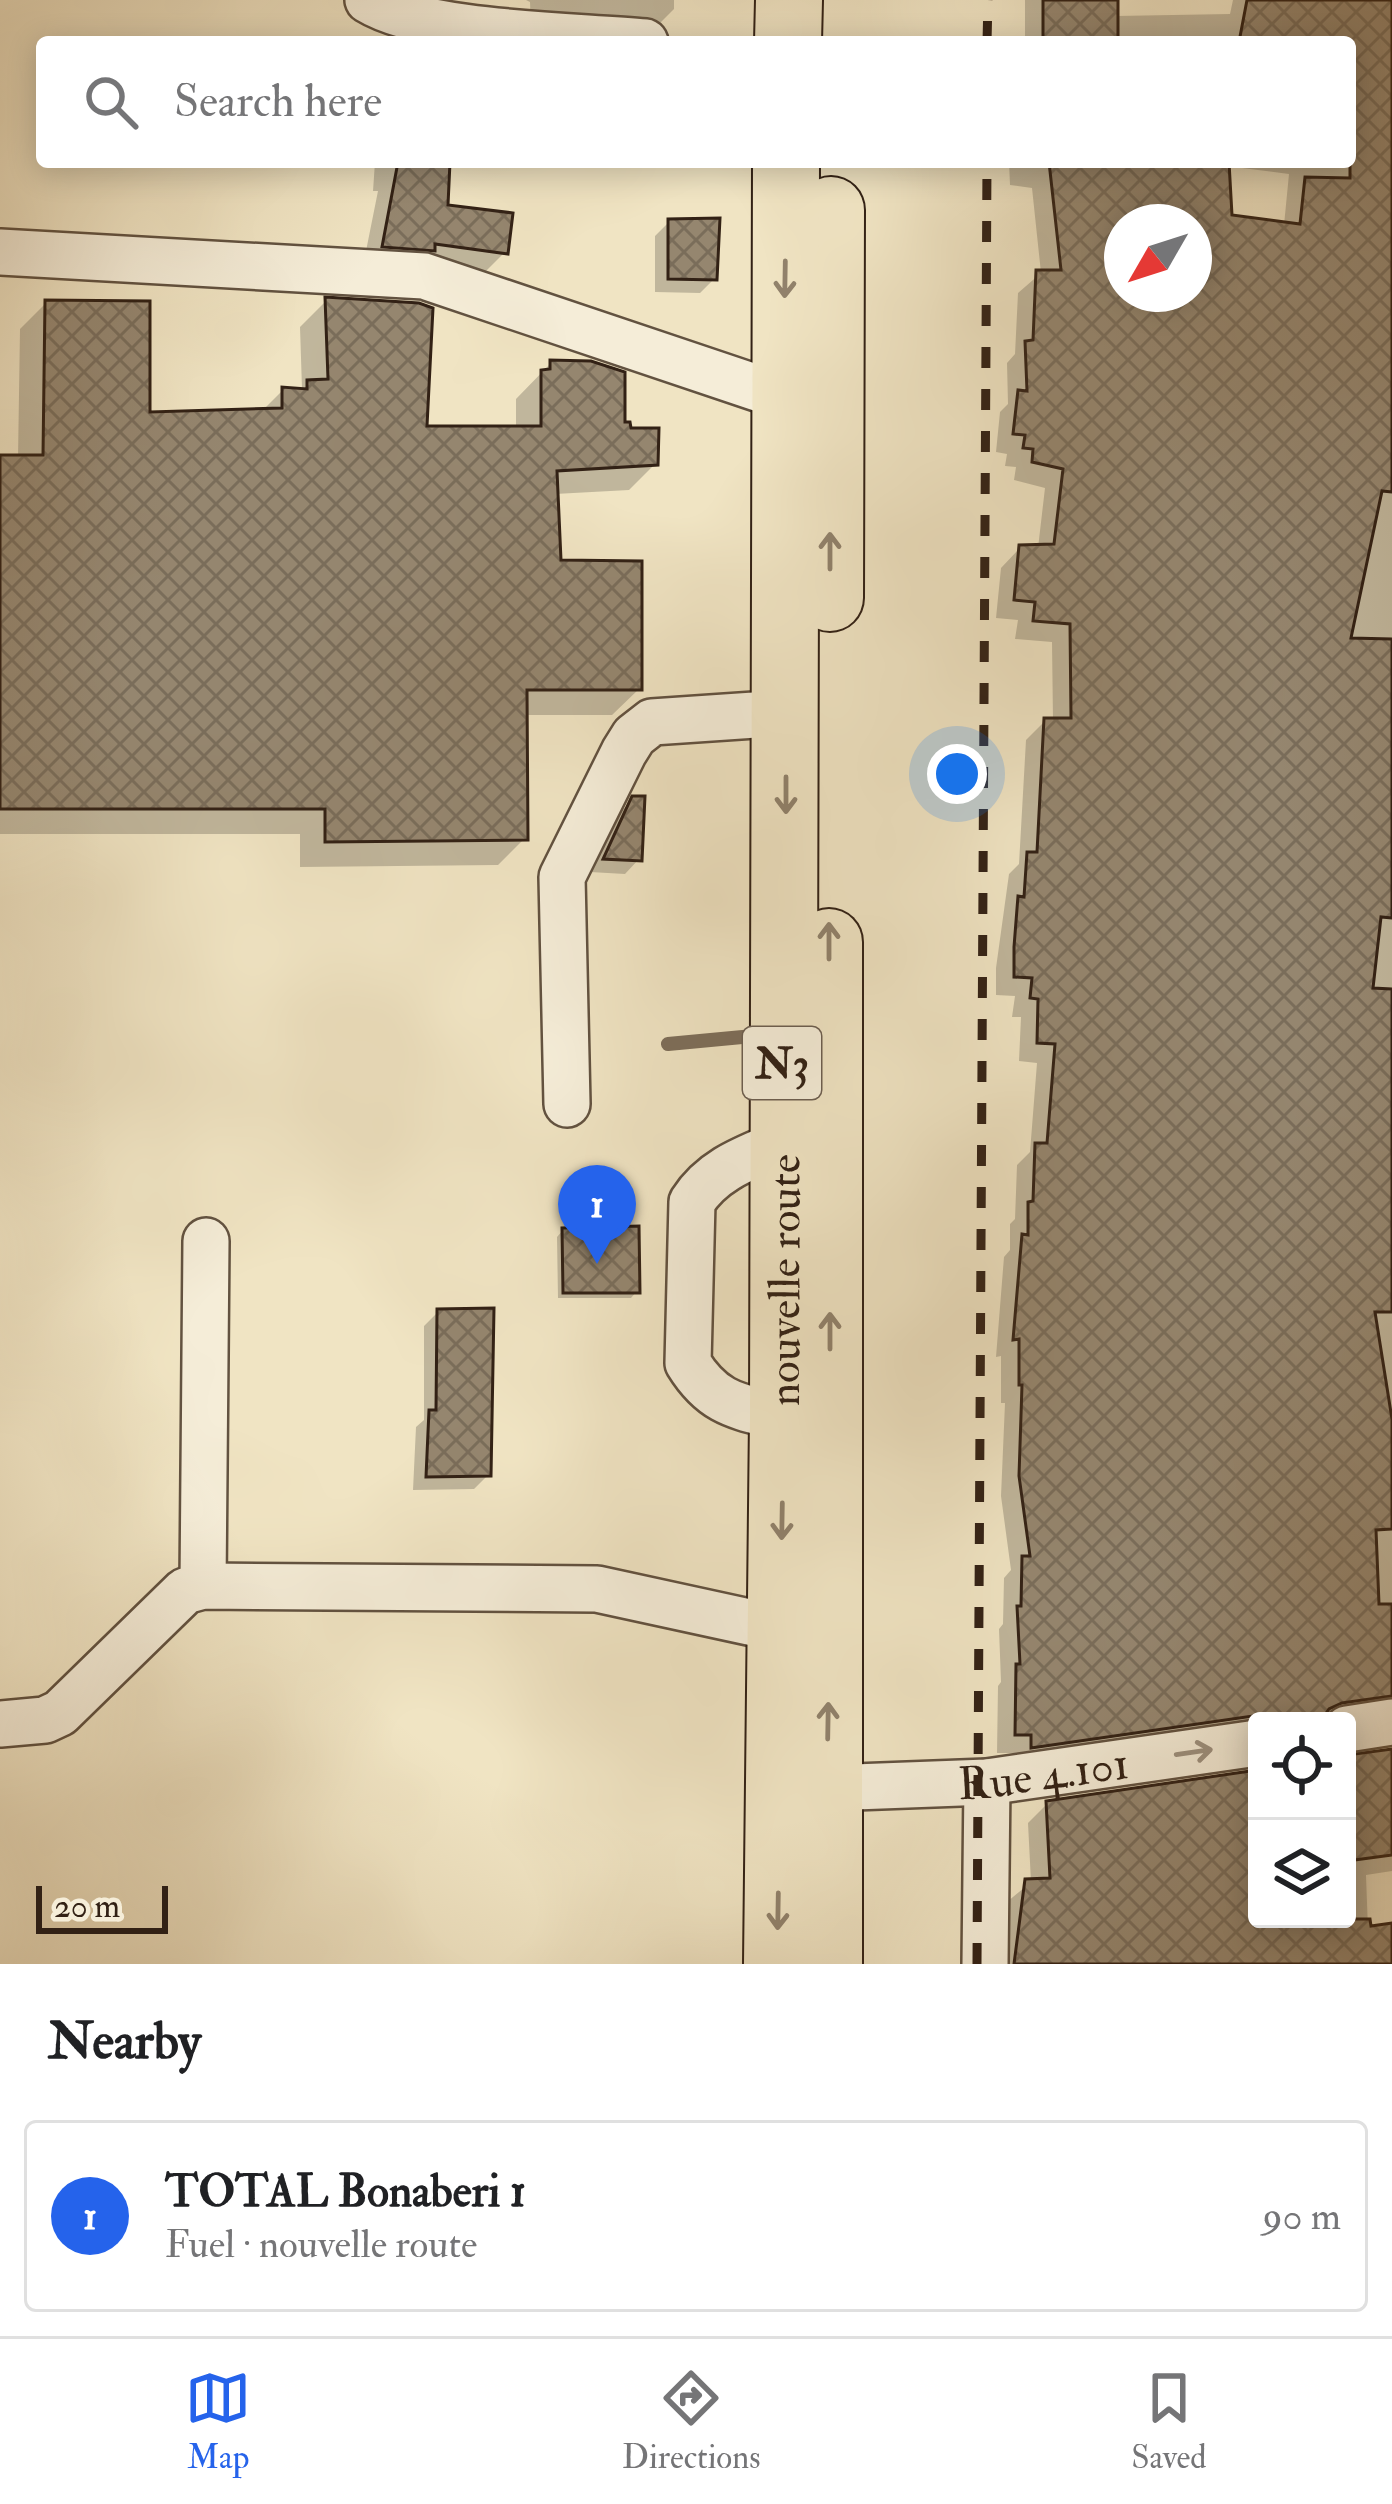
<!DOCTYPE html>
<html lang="en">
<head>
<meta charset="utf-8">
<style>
  body { margin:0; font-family:"IM FELL Double Pica",serif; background:#f2f2f2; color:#202124 }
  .controls { position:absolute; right:36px; bottom:36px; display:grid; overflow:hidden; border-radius:12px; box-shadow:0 6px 30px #0003 }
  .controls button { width:108px; height:108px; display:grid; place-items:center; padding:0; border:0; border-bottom:3px solid #e0e0e0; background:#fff; color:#202124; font:60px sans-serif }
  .compass { position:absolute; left:1104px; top:204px; width:108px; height:108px; border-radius:50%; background:#fff; box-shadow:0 6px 30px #0003; rotate:231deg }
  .scale { position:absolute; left:36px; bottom:30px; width:132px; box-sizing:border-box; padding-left:12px; border:6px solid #322115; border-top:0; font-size:33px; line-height:42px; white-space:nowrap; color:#322115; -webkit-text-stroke:9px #f5edd8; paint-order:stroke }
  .you { position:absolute; left:957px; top:774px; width:42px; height:42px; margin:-30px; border:9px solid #fff; border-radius:50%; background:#1a73e8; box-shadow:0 0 0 18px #1a73e833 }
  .badge { display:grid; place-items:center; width:78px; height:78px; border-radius:50%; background:#2563eb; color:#fff; font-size:39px; font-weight:700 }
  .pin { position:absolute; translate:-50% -99px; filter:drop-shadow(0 3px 6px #0008) }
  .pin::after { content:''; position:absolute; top:63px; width:42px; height:36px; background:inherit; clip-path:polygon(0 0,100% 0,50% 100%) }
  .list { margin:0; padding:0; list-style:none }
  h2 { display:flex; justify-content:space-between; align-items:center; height:156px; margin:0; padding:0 48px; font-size:51px }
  h2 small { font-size:39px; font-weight:400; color:#757577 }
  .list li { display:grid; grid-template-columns:78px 1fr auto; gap:36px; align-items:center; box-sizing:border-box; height:192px; margin:0 24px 24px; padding:0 24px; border:3px solid #e0e0e0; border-radius:12px }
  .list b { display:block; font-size:45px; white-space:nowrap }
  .list p { margin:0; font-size:39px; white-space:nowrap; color:#757577 }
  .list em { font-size:39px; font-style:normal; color:#757577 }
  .icon { flex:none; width:66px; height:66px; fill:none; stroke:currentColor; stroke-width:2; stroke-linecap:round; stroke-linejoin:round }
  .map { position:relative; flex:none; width:1392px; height:1964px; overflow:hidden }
  .search { position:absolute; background:#fff; box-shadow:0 6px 30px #0003; left:36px; right:36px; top:36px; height:132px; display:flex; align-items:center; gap:30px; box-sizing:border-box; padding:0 42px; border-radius:12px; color:#757577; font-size:45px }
  .sheet { height:372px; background:#fff }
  nav { display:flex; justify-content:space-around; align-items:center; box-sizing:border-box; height:168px; border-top:3px solid #e0e0e0; background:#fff; font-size:33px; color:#757577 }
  nav a { display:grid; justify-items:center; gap:6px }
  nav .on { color:#2563eb }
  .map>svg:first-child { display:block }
  .shadow { fill:#0003; fill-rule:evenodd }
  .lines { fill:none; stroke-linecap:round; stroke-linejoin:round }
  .stream { stroke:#7d6e5a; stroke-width:14 }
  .building { fill:url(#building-cross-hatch); stroke:#322115; stroke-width:3; fill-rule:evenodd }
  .minor-casing { stroke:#625240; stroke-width:50 }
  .highway-casing { stroke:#322115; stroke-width:70 }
  .minor { stroke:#f5edd8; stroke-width:45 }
  .highway { stroke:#f0e4c3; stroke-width:66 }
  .rail { stroke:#322115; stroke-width:9; stroke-dasharray:21 21; stroke-linecap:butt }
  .oneway { stroke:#91826c }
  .oneway2 { stroke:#9d9180 }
  .labels { text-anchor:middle; stroke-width:9; stroke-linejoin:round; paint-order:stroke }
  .shield { fill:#f5edd8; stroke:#6c5e50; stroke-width:3 }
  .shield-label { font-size:42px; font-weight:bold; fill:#322115 }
  .street-label { font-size:45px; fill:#322115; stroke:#f5edd8 }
</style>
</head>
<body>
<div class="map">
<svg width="1392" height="1964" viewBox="0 0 1392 1964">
  <defs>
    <pattern id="building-cross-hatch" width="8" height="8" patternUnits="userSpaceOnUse" patternTransform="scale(3)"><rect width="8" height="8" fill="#95866f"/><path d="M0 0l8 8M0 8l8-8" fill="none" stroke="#7a6d5a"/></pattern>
  </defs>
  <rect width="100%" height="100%" fill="#f0e4c3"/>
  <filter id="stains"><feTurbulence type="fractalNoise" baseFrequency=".00167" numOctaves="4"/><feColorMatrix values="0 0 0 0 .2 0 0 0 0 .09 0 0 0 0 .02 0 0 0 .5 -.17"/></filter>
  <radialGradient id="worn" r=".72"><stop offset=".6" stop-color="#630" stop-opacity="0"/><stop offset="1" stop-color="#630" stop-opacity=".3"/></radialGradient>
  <path class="shadow" d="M526 0H674V9L655 28 531 26 530 2Z
    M1025 0H1115V16L1230 14 1233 0H1392V1723L1368 1713 1319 1721H1257V1743L1013 1766V1753H997L998 1686 1001 1682 999 1629 1003 1624 1004 1578 1011 1570 1001 1496 1005 1403H1001V1356L996 1357 1004 1257 1010 1250V1224L1015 1219 1017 1165 1030 1152 1037 1063 1019 1061 1021 1017H1012L1015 996 996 995V968L1009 874 1019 864 1026 740 1045 721H1053L1052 642 1015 639 1018 620 996 618 1001 568 1020 548H1038L1045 488 1014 480 1016 467 1005 466 1007 454 996 452 1000 412 1008 404 1007 363 1015 354 1018 293 1041 273 1032 188 1010 185 1009 162H1350V42H1025ZM1226 166 1289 174 1284 225 1229 218ZM1122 222H1194V294H1122Z
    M375 162H447L445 208 505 252 484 273 363 266 378 191H373Z
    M669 222 714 279 700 293 655 292V236Z
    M326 301 424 429H516V399L551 363 622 425 655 464 629 490 555 494 558 563 639 689 612 715H524L525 838 498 865 300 867V834H0V458H18L20 329 46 303 147 415 261 412 283 390 302 389 300 327Z
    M634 799 639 859 625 874 590 872 619 813Z
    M563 1230 637 1291 631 1298H558L557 1237Z
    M438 1312 488 1475 474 1489 413 1490 416 1427 424 1420V1326Z
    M1392 1752V1871L1366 1875 1368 1930 1392 1926V1964H996L1007 1902 1031 1882 1028 1823 1047 1804 1257 1773V1919H1347V1757Z"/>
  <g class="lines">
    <path class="stream" d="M668 1044 764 1035"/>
  </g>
  <path class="building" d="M1043 0H1118V42H1043Z
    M1247 0H1392V492L1382 491 1351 638 1392 639V918L1381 917 1373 988 1392 989V1312H1375L1392 1419V1529L1376 1530 1379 1604H1392V1696L1342 1703 1329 1709 1321 1721H1271L1253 1716 1031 1748V1735H1015L1016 1664H1020L1017 1606H1021L1022 1556H1030L1019 1476 1022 1385H1019V1339L1013 1340 1022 1234 1028 1235V1202L1033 1201 1035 1143H1047L1055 1044 1037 1043 1038 999 1030 998 1032 978 1014 977V947L1018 896 1024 897 1027 852H1037L1044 718H1071L1070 624 1033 621 1035 602 1014 600 1019 545 1054 544 1063 469 1032 462 1033 449 1023 448 1025 435 1013 434 1018 390 1027 391 1025 341 1033 340 1036 270H1061L1049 162H1138L1139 166 1229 162 1232 215 1300 224 1305 177 1350 178V42H1239ZM1122 222H1194V294H1122Z
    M398 162H450L448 205 513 213 508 254 435 244V251L382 247Z
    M720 218 717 280 668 279V219Z
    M325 297 419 303 433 308 427 426H541V370L550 369V360L591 361 625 372V422H630L631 428H659L658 465 557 471 561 560 642 561V690H527L528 840 325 842V809H0V455H43L45 300 150 301V412L282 408V387L307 389V380L328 379Z
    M632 796H645L642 861 603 859Z
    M639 1226 640 1293H563L562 1228Z
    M494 1308 491 1476 426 1477 429 1410H436L437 1309Z
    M1392 1749V1855L1347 1861V1755Z
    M1257 1770V1919H1370L1371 1926 1392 1923V1964H1014L1025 1879 1050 1878 1046 1801Z"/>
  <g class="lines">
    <g class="minor-casing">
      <g id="minor">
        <path d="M368 0C425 35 574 35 645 42"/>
        <path d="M0 252 424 276 784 397"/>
        <path d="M567 1104 562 877 624 752 634 736 652 722 785 713"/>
        <path d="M782 1143C747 1158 713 1169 692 1202L688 1363C714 1405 738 1406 783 1418"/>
        <path d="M203 1586 206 1241"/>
        <path d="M0 1724 45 1720 60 1713 185 1591 203 1586 597 1589 781 1629"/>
        <path d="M1347 1729 1392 1722"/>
        <path id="s1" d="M828 1788 987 1782 1257 1743"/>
        <path d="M985 1964 987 1782"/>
      </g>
    </g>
    <g class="highway-casing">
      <g id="highway">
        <path d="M788 42 789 0"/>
        <path d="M830 598 831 210"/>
        <path d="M829 942V1964"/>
        <path id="s2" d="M777 1964 783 1418 786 162"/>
      </g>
    </g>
    <use href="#minor" class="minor"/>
    <use href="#highway" class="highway"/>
    <path class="rail" d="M987 42 988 0
      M977 1964 987 162"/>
  </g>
  <defs><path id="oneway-shaft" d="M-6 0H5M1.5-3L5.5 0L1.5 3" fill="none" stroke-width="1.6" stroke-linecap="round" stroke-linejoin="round" transform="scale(3)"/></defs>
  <g class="oneway">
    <use href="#oneway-shaft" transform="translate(785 279) rotate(91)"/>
    <use href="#oneway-shaft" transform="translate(830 551) rotate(-90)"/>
    <use href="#oneway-shaft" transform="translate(786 795) rotate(90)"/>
    <use href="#oneway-shaft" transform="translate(829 941) rotate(-90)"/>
    <use href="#oneway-shaft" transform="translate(830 1331) rotate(-90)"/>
    <use href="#oneway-shaft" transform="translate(782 1521) rotate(91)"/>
    <use href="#oneway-shaft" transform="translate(828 1721) rotate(-89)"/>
    <use href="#oneway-shaft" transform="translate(778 1911) rotate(91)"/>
  </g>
  <use class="oneway2" href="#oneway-shaft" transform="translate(1194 1752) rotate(-8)"/>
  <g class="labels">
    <rect class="shield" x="743" y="1027" width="78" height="72" rx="9"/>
    <g class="shield-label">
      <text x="782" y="1078">N3</text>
    </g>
    <g class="street-label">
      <text dy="16" stroke="none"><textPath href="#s2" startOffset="684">nouvelle route</textPath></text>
      <text dy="16" stroke="none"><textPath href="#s1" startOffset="216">Rue 4.101</textPath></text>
    </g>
  </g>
  <rect width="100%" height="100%" filter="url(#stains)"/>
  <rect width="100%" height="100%" fill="url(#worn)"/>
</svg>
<div class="controls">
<button><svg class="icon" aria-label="locate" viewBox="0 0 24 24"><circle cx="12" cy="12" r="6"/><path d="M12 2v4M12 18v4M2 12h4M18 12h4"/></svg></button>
<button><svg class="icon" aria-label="layers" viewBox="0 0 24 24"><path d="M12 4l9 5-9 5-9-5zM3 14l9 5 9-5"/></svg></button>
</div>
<svg class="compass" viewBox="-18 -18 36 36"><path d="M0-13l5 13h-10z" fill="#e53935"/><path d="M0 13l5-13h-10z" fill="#757577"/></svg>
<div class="scale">20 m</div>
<div class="you"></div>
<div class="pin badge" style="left:597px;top:1264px">1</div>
<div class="search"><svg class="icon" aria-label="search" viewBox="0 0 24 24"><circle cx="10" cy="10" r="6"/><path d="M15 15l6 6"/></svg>Search here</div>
</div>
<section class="sheet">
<h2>Nearby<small></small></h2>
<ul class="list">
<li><span class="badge">1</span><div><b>TOTAL Bonaberi 1</b><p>Fuel · nouvelle route</p></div><em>90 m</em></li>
</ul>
</section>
<nav>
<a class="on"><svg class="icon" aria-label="map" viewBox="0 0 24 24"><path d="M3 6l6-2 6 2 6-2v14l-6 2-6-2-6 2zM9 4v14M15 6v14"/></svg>Map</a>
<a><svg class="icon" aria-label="directions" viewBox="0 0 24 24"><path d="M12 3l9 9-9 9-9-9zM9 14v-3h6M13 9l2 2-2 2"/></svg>Directions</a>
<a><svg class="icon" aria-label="saved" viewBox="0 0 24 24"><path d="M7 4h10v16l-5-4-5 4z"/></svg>Saved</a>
</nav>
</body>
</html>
